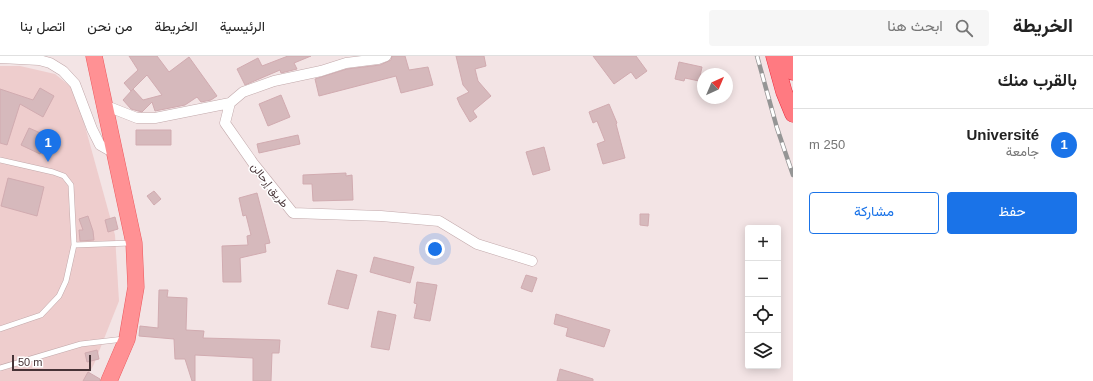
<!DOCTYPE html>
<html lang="ar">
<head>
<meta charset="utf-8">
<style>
  body { margin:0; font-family:Arial,Vazirmatn,sans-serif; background:#f6f6f6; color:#222; direction:rtl }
  .controls { position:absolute; right:12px; bottom:12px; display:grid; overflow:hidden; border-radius:4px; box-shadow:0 2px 10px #0003 }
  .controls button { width:36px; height:36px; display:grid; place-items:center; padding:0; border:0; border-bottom:1px solid #e0e0e0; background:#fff; color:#222; font:20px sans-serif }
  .compass { position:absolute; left:697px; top:12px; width:36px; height:36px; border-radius:50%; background:#fff; box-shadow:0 2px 10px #0003; rotate:44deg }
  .scale { position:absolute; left:12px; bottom:10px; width:79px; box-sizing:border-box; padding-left:4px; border:2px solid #463336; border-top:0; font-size:11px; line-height:14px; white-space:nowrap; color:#463336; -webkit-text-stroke:3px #fff; paint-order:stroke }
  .you { position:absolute; left:435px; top:193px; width:14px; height:14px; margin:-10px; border:3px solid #fff; border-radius:50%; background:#1a73e8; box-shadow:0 0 0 6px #1a73e833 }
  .badge { display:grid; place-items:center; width:26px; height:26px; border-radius:50%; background:#1a73e8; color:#fff; font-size:13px; font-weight:700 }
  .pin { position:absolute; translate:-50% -33px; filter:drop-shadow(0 1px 2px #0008) }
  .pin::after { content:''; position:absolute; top:21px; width:14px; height:12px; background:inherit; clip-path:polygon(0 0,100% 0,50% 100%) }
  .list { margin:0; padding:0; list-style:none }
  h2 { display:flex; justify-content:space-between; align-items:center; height:52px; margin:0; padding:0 16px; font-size:17px }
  h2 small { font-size:13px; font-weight:400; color:#767676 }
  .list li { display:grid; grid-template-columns:26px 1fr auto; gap:12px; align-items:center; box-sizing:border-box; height:72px; padding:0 16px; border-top:1px solid #e0e0e0 }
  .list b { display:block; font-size:15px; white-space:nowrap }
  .list p { margin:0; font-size:13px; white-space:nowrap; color:#767676 }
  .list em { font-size:13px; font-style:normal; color:#767676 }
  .actions { display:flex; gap:8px; padding:12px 16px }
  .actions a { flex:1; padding:9px 0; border:1px solid #1a73e8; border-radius:4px; text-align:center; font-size:14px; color:#1a73e8 }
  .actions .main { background:#1a73e8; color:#fff }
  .icon { flex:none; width:22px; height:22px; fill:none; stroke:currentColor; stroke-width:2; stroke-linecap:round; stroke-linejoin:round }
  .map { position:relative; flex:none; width:793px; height:325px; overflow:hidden; direction:ltr }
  header { display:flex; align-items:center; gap:24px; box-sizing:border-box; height:56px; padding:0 20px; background:#fff; border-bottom:1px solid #e0e0e0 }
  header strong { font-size:19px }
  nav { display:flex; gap:22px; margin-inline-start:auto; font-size:14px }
  .search { width:280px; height:36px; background:#f6f6f6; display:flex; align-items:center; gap:10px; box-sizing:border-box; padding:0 14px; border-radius:4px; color:#767676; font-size:15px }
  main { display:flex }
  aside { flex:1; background:#fff }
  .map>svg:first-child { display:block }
  .education { fill:#eecdcd }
  .building { fill:#d6b9bc; stroke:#d1abb0 }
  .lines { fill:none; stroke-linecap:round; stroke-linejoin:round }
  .service-casing { stroke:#c2a9ab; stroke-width:6 }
  .minor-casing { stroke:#c2a9ab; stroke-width:11 }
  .primary-casing { stroke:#ec5a5f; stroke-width:17 }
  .trunk-casing { stroke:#e82a3d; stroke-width:17 }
  .service { stroke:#fff; stroke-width:5 }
  .minor { stroke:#fff; stroke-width:10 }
  .primary { stroke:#ff9194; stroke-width:16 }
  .trunk { stroke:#ff7a81; stroke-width:16 }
  .rail-casing { stroke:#959595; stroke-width:4.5 }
  .rail { stroke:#fff; stroke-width:3; stroke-dasharray:9; stroke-linecap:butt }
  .labels { text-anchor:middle; stroke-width:3; stroke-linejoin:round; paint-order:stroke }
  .street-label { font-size:11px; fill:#463336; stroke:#fff }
</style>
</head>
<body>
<header>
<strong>الخريطة</strong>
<div class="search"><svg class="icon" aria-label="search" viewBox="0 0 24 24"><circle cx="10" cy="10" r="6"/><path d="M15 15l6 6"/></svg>ابحث هنا</div>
<nav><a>الرئيسية</a><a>الخريطة</a><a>من نحن</a><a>اتصل بنا</a></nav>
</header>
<main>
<aside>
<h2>بالقرب منك<small></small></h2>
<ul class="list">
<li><span class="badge">1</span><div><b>Université</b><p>جامعة</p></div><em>250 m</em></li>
</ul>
<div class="actions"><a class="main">حفظ</a><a>مشاركة</a></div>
</aside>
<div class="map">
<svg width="793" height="325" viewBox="0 0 793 325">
  <rect width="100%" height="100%" fill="#f3e4e5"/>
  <path class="education" d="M0 10H20L55 18 75 34 115 179 119 245 94 308 85 325H0Z"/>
  <path class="building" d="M129 0H157L169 16 189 1 217 40 211 44 201 46 197 41 185 49 155 55 152 46 142 56 131 53 123 44 133 33 143 44 162 39 147 19 131 35 124 27 138 14Z
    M288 0H311L294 7 297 13 281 17 280 14 245 29 237 13 258 2 262 10Z
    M392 0H405L409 14 428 11 433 29 401 37 396 20 319 40 315 23 347 13 380 9 391 4Z
    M456 0H484L486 10 475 13 478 25 491 40 473 55 477 61 470 66 460 49 457 42 469 36 463 29Z
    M593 0H636L647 15 636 23 631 16 614 28Z
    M679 6 702 11 699 25 685 22 684 25 675 23Z
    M40 32 54 40 43 61 20 48 7 89 0 87V33L33 44Z
    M281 39 290 61 268 70 259 48Z
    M609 48 617 67 616 68 625 102 603 108 597 88 605 85 597 65 593 67 589 56Z
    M29 72 45 79 42 86 45 87 40 98 21 89Z
    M136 74H171V89H136Z
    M298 79 300 88 259 97 257 88Z
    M544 91 550 114 533 119 526 96Z
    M346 117V120L352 119 353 144 313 145 312 128H303V119Z
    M8 122 44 131 37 160 1 150Z
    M154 135 161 143 154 149 147 140Z
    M257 137 270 187 265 188 266 196 240 202 241 226H223L222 190 248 189 247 180 251 179 246 159 243 160 239 142Z
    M640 158H649L648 170 640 169Z
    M88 160 93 175 94 184 80 185 79 174H83L79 163Z
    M115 161 118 173 108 176 105 164Z
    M374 201 414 211 410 227 370 216Z
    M337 214 357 219 348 253 328 248Z
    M526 219 537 222 532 236 521 232Z
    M417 226 437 229 430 265 414 262 417 248 414 247Z
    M159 234H168L167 241 187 242 186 274 204 275 203 282 280 284 279 297H272L271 325H253V302L195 299V325H192L185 303H175L174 283 139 280 140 270 158 272Z
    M378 255 396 259 389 294 371 291Z
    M556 258 610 274 604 291 566 280 568 272 554 268Z
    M97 294 99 303 87 306 85 297Z
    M560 313 593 323V325H557Z
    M88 316 100 323V325H83Z"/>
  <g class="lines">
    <g class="service-casing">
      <path id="service" d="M0 104 53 116 64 120 71 129 74 189 66 225 59 240 41 259 0 273
        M74 189 131 187
        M0 312 81 288 124 283"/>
    </g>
    <g class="minor-casing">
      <path id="minor" d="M386 0 378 3 346 7 321 15 274 25 243 36 230 47 225 67 253 107 293 157 381 160 439 165 477 188 532 205
        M0 2 39 4 50 7 63 15 75 28 92 73 100 89 114 97
        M104 49 137 62H155L230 47"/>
    </g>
    <g class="primary-casing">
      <path id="primary" d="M94 0 134 187 136 231 127 283 109 325"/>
    </g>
    <g class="trunk-casing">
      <path id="trunk" d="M774 0 784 36 793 58
        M788 0 793 16"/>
    </g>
    <use href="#service" class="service"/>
    <use href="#minor" class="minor"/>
    <use href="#primary" class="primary"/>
    <use href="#trunk" class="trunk"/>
    <g class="rail-casing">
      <path id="rail" d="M757 0 777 72 793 119"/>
    </g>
    <use href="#rail" class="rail"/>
  </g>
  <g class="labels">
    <g class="street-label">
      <text transform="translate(270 129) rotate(52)" y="4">طريق إرحالن</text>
    </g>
  </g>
</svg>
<div class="controls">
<button>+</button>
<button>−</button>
<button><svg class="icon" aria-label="locate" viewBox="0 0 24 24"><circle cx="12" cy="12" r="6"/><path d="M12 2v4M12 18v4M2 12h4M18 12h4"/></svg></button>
<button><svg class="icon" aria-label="layers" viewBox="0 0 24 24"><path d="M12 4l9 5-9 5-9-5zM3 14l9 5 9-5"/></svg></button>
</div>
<svg class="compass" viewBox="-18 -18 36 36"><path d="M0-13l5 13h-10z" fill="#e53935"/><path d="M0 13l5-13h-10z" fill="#767676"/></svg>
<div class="scale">50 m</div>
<div class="you"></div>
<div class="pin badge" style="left:48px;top:106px">1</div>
</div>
</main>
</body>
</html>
